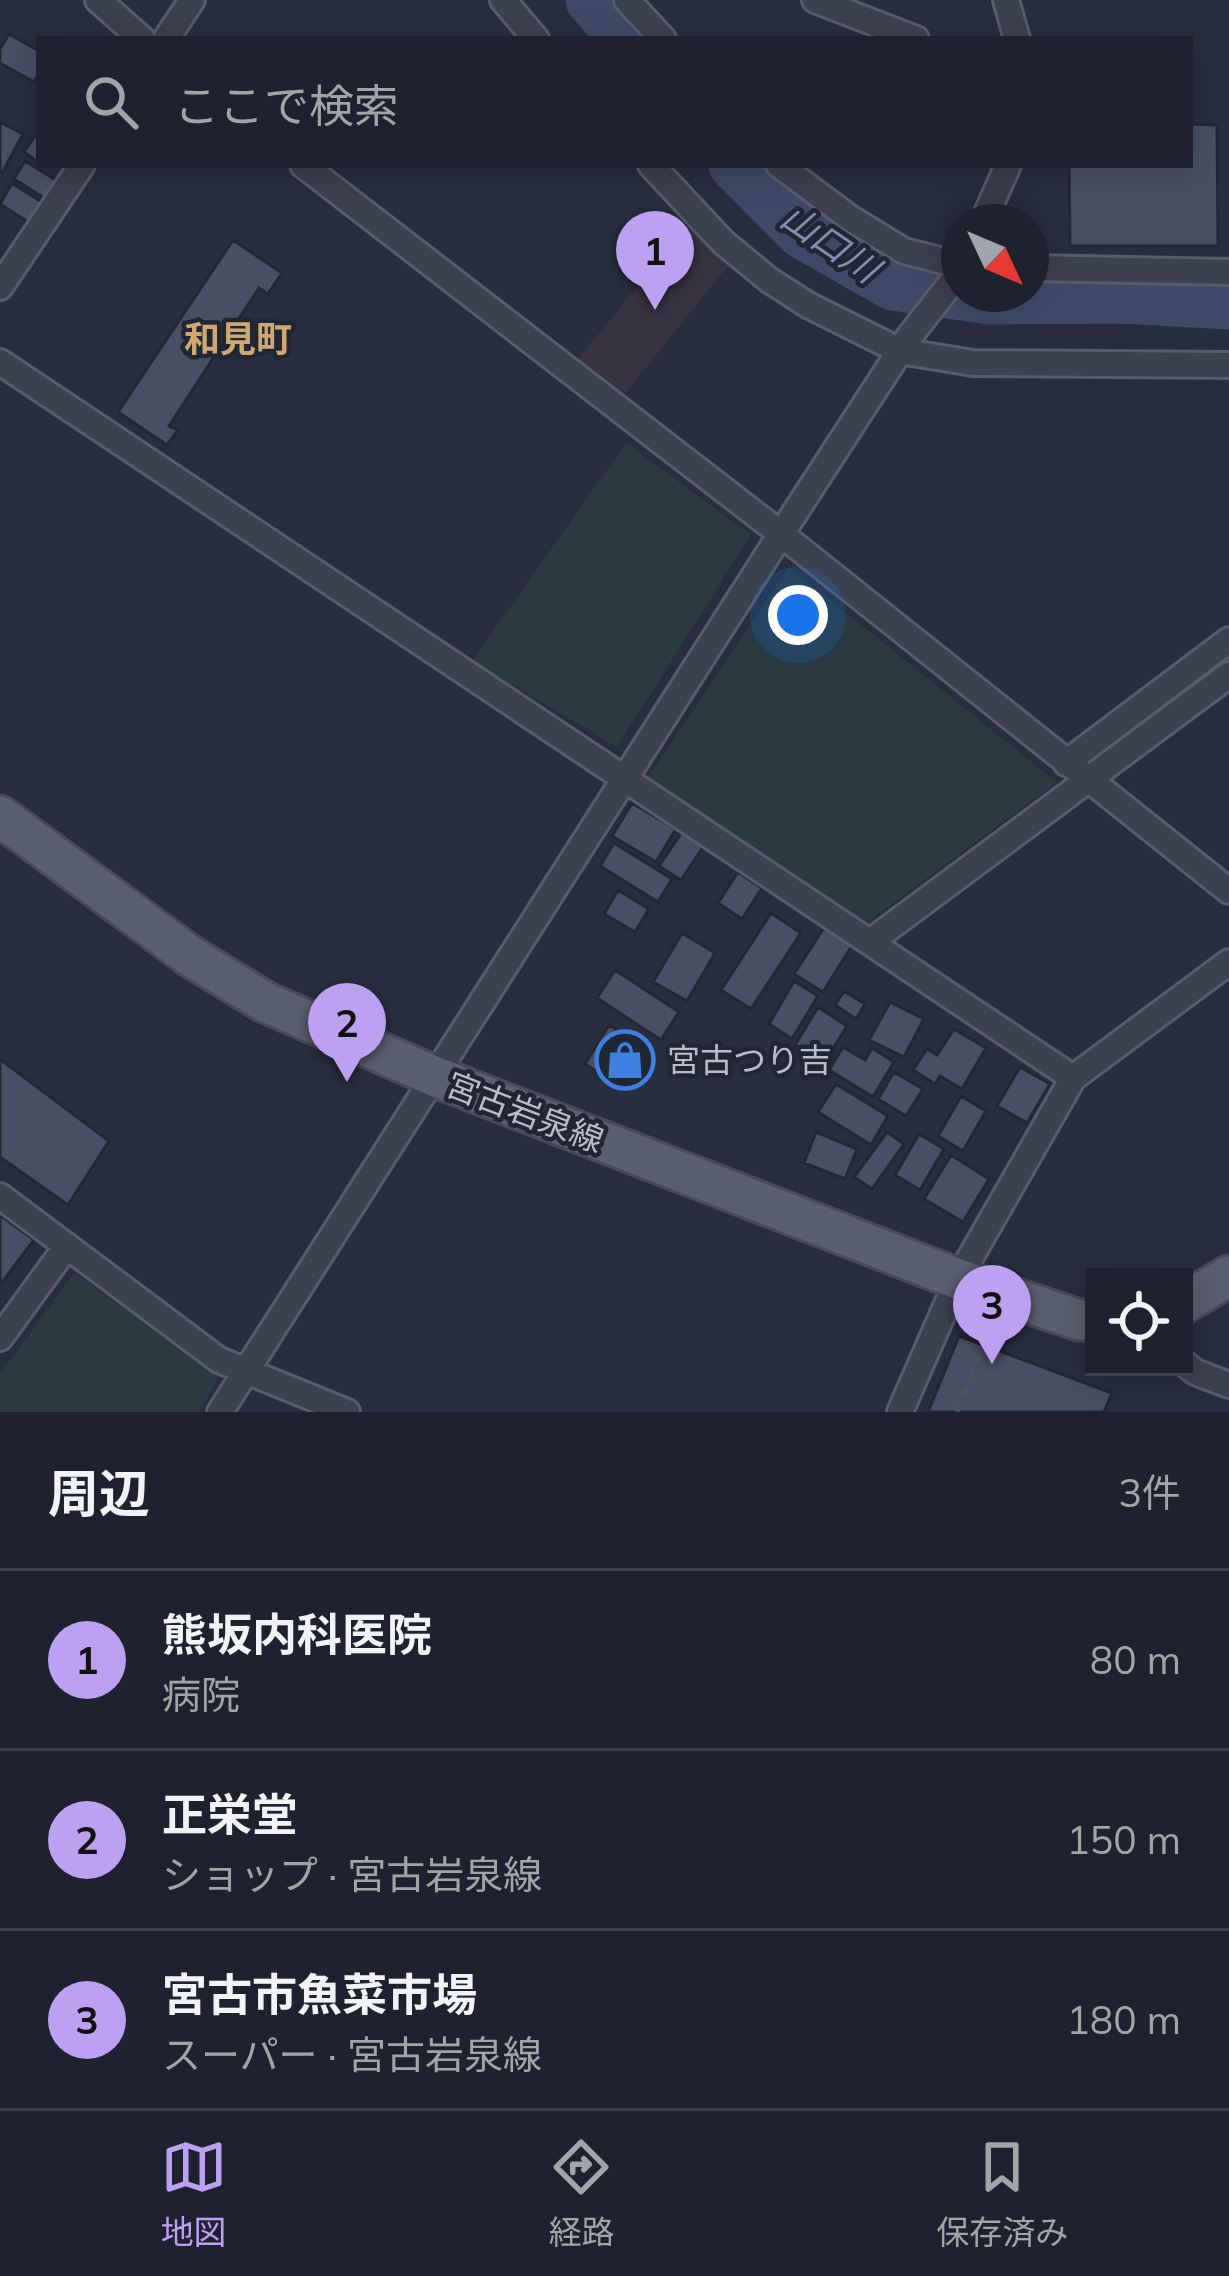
<!DOCTYPE html>
<html lang="ja">
<head>
<meta charset="utf-8">
<style>
  body { margin:0; font-family:Mulish,"Noto Sans JP",sans-serif; background:#262a37; color:#f1f3f6 }
  .controls { position:absolute; right:36px; bottom:36px; display:grid; overflow:hidden; border-radius:0px; box-shadow:0 6px 30px #0003 }
  .controls button { width:108px; height:108px; display:grid; place-items:center; padding:0; border:0; border-bottom:3px solid #3c3f4b; background:#1e222f; color:#f1f3f6; font:60px sans-serif }
  .compass { position:absolute; left:941px; top:204px; width:108px; height:108px; border-radius:50%; background:#1e222f; box-shadow:0 6px 30px #0003; rotate:134deg }
  .you { position:absolute; left:798px; top:615px; width:42px; height:42px; margin:-30px; border:9px solid #fff; border-radius:50%; background:#1a73e8; box-shadow:0 0 0 18px #1a73e833 }
  .badge { display:grid; place-items:center; width:78px; height:78px; border-radius:50%; background:#bca0f2; color:#111; font-size:39px; font-weight:700 }
  .pin { position:absolute; translate:-50% -99px; filter:drop-shadow(0 3px 6px #0008) }
  .pin::after { content:''; position:absolute; top:63px; width:42px; height:36px; background:inherit; clip-path:polygon(0 0,100% 0,50% 100%) }
  .list { margin:0; padding:0; list-style:none }
  h2 { display:flex; justify-content:space-between; align-items:center; height:156px; margin:0; padding:0 48px; font-size:51px }
  h2 small { font-size:39px; font-weight:400; color:#a1a4aa }
  .list li { display:grid; grid-template-columns:78px 1fr auto; gap:36px; align-items:center; box-sizing:border-box; height:180px; padding:0 48px; border-top:3px solid #3c3f4b }
  .list b { display:block; font-size:45px; white-space:nowrap }
  .list p { margin:0; font-size:39px; white-space:nowrap; color:#a1a4aa }
  .list em { font-size:39px; font-style:normal; color:#a1a4aa }
  .icon { flex:none; width:66px; height:66px; fill:none; stroke:currentColor; stroke-width:2; stroke-linecap:round; stroke-linejoin:round }
  .map { position:relative; flex:none; width:1229px; height:1412px; overflow:hidden }
  .search { position:absolute; background:#1e222f; box-shadow:0 6px 30px #0003; left:36px; right:36px; top:36px; height:132px; display:flex; align-items:center; gap:30px; box-sizing:border-box; padding:0 42px; border-radius:0px; color:#a1a4aa; font-size:45px }
  .sheet { height:696px; background:#1e222f }
  nav { display:flex; justify-content:space-around; align-items:center; box-sizing:border-box; height:168px; border-top:3px solid #3c3f4b; background:#1e222f; font-size:33px; color:#a1a4aa }
  nav a { display:grid; justify-items:center; gap:6px }
  nav .on { color:#bca0f2 }
  .map>svg:first-child { display:block }
  .medical { fill:#373341 }
  .green { fill:#2a3a40 }
  .lines { fill:none; stroke-linecap:round; stroke-linejoin:round }
  .river { stroke:#3f4967; stroke-width:51 }
  .building { fill:#494f63; stroke:#232837; stroke-width:3 }
  .minor-casing { stroke:#575c6a; stroke-width:30 }
  .primary-casing { stroke:#464a59; stroke-width:45 }
  .path { stroke:#48575d; stroke-width:4.5; stroke-dasharray:9 9; stroke-linecap:butt }
  .minor { stroke:#3c414f; stroke-width:24 }
  .primary { stroke:#5a5f6f; stroke-width:39 }
  .labels { text-anchor:middle; stroke-width:9; stroke-linejoin:round; paint-order:stroke }
  .poi-label { font-size:33px; fill:#b9bcca; stroke:#212635; text-anchor:start }
  .street-label { font-size:33px; fill:#b9bcca; stroke:#212635 }
  .water-label { font-size:36px; font-style:italic; fill:#838eaf; stroke:#212635 }
  .neighbourhood-label { font-size:36px; font-weight:bold; fill:#cea86f; stroke:#212635 }
</style>
</head>
<body>
<div class="map">
<svg width="1229" height="1412" viewBox="0 0 1229 1412">
  <rect width="100%" height="100%" fill="#282e3f"/>
  <path class="medical" d="M688 225 732 261 623 396 578 359Z"/>
  <path class="green" d="M626 443 751 535 617 747 472 661Z
    M789 567 1057 782 861 927 647 779Z
    M74 1273 220 1375 199 1412H0V1374Z"/>
  <g class="lines">
    <path class="river" d="M591 0 625 39
      M734 165 802 233 893 285 990 299 1122 298 1229 304"/>
  </g>
  <path class="building" d="M9 34 39 51V73L34 82 0 63V49Z
    M0 122 23 134 0 177Z
    M1190 124 1217 125 1218 246H1070L1069 165H1190Z
    M39 130V163L24 152Z
    M25 161 59 182 47 200 14 179Z
    M12 183 45 204 31 224 0 204Z
    M233 240 282 273 268 294 259 288 169 426 178 430 167 445 118 412Z
    M632 803 676 829 656 862 612 836Z
    M682 832 704 846 681 880 659 866Z
    M614 843 672 879 658 902 600 866Z
    M738 872 762 888 742 919 718 903Z
    M618 890 649 909 635 932 604 914Z
    M771 913 801 933 751 1009 721 990Z
    M825 926 853 944 823 992 794 974Z
    M682 933 715 953 687 1001 653 982Z
    M615 970 679 1012 661 1040 597 998Z
    M794 981 818 996 792 1039 769 1024Z
    M844 991 865 1004 856 1019 835 1005Z
    M890 1002 924 1019 904 1057 869 1040Z
    M818 1007 847 1026 824 1063 795 1045Z
    M609 1025 652 1052 627 1091 585 1064Z
    M954 1029 986 1048 962 1089 940 1076 935 1084 913 1070 927 1049 937 1055Z
    M843 1047 865 1060 872 1048 894 1062 873 1097 829 1070Z
    M0 1059 109 1141 68 1205 0 1157Z
    M1020 1067 1050 1084 1027 1123 997 1106Z
    M894 1072 923 1089 906 1116 878 1099Z
    M836 1084 888 1116 871 1145 818 1112Z
    M961 1096 986 1111 963 1151 938 1136Z
    M816 1132 857 1149 845 1179 804 1163Z
    M887 1132 904 1144 872 1189 854 1177Z
    M919 1134 944 1149 920 1190 895 1175Z
    M951 1155 989 1179 963 1222 924 1199Z
    M0 1215 34 1240 0 1285Z
    M959 1336 1112 1393 1104 1412H928Z"/>
  <g class="lines">
    <g class="minor-casing">
      <path id="minor" d="M98 0 142 39
        M503 0 536 39
        M627 0 663 39
        M815 0 916 39
        M1006 0 1017 39
        M166 39 192 0
        M303 165 781 534 1229 891
        M651 165 723 242 769 280 808 305 900 351 973 363 1229 365
        M779 165 850 218 904 251 959 265
        M983 222 1008 165
        M1031 268 1229 272
        M0 287 82 165
        M0 362 1073 1078
        M1066 763 1229 640
        M870 942 1229 675
        M0 1196 219 1360 347 1412
        M0 1338 67 1246
        M1184 1363 1195 1372 1229 1385
        M220 1412 781 534 909 337 959 273
        M900 1412 958 1279 1073 1078 1229 962"/>
    </g>
    <g class="primary-casing">
      <path id="primary" d="M0 816 190 956 265 1002 436 1077 958 1279 1079 1320H1094
        M1184 1303 1229 1276"/>
    </g>
    <path class="path" d="M957 1412 992 1328"/>
    <use href="#minor" class="minor"/>
    <use href="#primary" class="primary"/>
  </g>
  <defs>
    <g id="shop-ring" transform="scale(3)"><circle r="9.5" fill="#212635" stroke="#3f7fe0" stroke-width="1.5"/><path d="M-5-2.5h2.3a2.7 3.5 0 0 1 5.4 0H5L5.5 6h-11ZM-1.5-2.5h3a1.5 2.3 0 0 0-3 0Z" fill="#3f7fe0"/></g>
  </defs>
  <g fill-rule="evenodd">
    <use href="#shop-ring" x="625" y="1060"/>
  </g>
  <g class="labels">
    <g class="poi-label">
      <text x="667" y="1072">宮古つり吉</text>
    </g>
    <g class="street-label">
      <text transform="translate(525 1112) rotate(21)" y="12">宮古岩泉線</text>
    </g>
    <g class="water-label">
      <text transform="translate(830 243) rotate(34)" y="13">山口川</text>
    </g>
    <g class="neighbourhood-label">
      <text x="238" y="352">和見町</text>
    </g>
  </g>
</svg>
<div class="controls">
<button><svg class="icon" aria-label="locate" viewBox="0 0 24 24"><circle cx="12" cy="12" r="6"/><path d="M12 2v4M12 18v4M2 12h4M18 12h4"/></svg></button>
</div>
<svg class="compass" viewBox="-18 -18 36 36"><path d="M0-13l5 13h-10z" fill="#e53935"/><path d="M0 13l5-13h-10z" fill="#a1a4aa"/></svg>
<div class="you"></div>
<div class="pin badge" style="left:655px;top:310px">1</div>
<div class="pin badge" style="left:347px;top:1082px">2</div>
<div class="pin badge" style="left:992px;top:1364px">3</div>
<div class="search"><svg class="icon" aria-label="search" viewBox="0 0 24 24"><circle cx="10" cy="10" r="6"/><path d="M15 15l6 6"/></svg>ここで検索</div>
</div>
<section class="sheet">
<h2>周辺<small>3件</small></h2>
<ul class="list">
<li><span class="badge">1</span><div><b>熊坂内科医院</b><p>病院</p></div><em>80 m</em></li>
<li><span class="badge">2</span><div><b>正栄堂</b><p>ショップ · 宮古岩泉線</p></div><em>150 m</em></li>
<li><span class="badge">3</span><div><b>宮古市魚菜市場</b><p>スーパー · 宮古岩泉線</p></div><em>180 m</em></li>
</ul>
</section>
<nav>
<a class="on"><svg class="icon" aria-label="map" viewBox="0 0 24 24"><path d="M3 6l6-2 6 2 6-2v14l-6 2-6-2-6 2zM9 4v14M15 6v14"/></svg>地図</a>
<a><svg class="icon" aria-label="directions" viewBox="0 0 24 24"><path d="M12 3l9 9-9 9-9-9zM9 14v-3h6M13 9l2 2-2 2"/></svg>経路</a>
<a><svg class="icon" aria-label="saved" viewBox="0 0 24 24"><path d="M7 4h10v16l-5-4-5 4z"/></svg>保存済み</a>
</nav>
</body>
</html>
